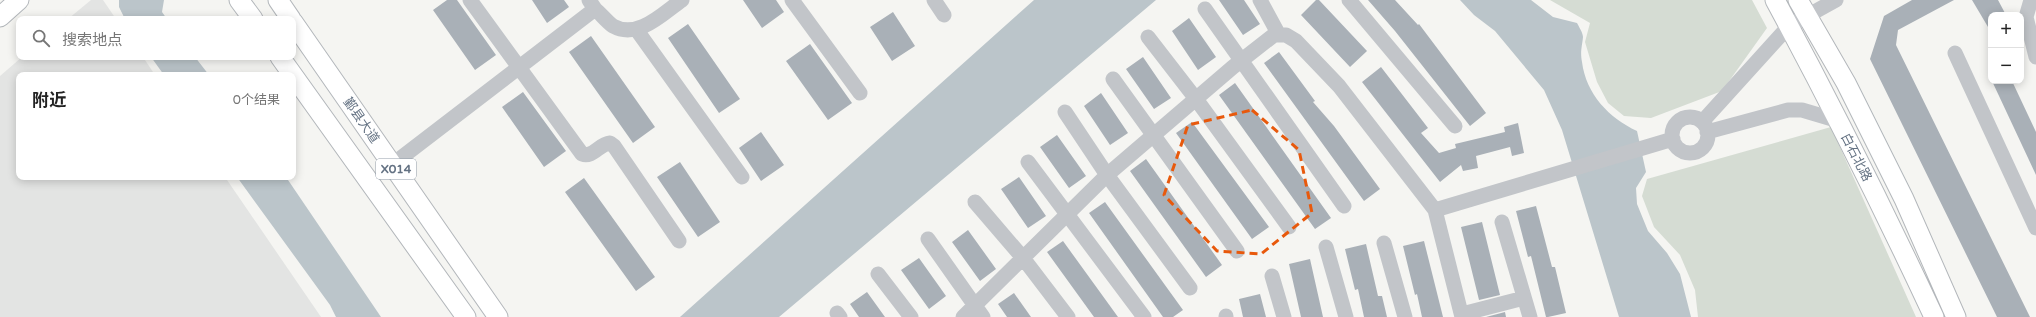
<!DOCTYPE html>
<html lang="zh">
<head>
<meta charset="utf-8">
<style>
  body { margin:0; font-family:"Varela Round","Noto Sans SC",sans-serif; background:#f2f2f2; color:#222 }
  .controls { position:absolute; right:12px; top:12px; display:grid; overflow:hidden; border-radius:8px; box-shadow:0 2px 10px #0003 }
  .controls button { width:36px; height:36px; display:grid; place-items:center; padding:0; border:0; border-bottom:1px solid #e0e0e0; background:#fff; color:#222; font:20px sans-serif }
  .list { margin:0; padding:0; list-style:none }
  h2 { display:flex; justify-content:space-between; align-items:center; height:52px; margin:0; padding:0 16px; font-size:17px }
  h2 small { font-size:13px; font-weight:400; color:#767676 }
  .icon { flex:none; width:22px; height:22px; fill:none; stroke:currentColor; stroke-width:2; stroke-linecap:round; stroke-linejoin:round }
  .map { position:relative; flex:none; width:2036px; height:317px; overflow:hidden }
  .search { position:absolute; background:#fff; box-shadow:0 2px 10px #0003; left:16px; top:16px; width:280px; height:44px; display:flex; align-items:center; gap:10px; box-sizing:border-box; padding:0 14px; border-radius:8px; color:#767676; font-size:15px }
  .panel { position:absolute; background:#fff; box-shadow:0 2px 10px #0003; left:16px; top:72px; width:280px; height:108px; border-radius:8px }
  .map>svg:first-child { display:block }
  .built { fill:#e3e4e3 }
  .green { fill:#d5dcd3 }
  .water { fill:#bbc5ca }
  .building { fill:#a9b0b7 }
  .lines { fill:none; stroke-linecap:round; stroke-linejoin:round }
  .major-casing { stroke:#b3b7bb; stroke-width:21 }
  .minor { stroke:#c2c5c9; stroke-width:15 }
  .major { stroke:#fff; stroke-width:19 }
  .marked { fill:none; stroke:#e8590c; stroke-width:3; stroke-dasharray:8 5; stroke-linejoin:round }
  .labels { text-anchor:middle; stroke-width:4; stroke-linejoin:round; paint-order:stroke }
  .shield { fill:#fff; stroke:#929ca8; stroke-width:1 }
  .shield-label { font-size:12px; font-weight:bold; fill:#647283 }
  .street-label { font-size:13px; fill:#647283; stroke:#fff }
</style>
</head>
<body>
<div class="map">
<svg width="2036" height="317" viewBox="0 0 2036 317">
  <rect width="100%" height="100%" fill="#f5f5f2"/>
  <path class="built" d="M91 0H103L116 19H68Z
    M22 57H143L155 75H19V177H225L321 317H0V76Z"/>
  <path class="green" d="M1550 0H1752L1767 28 1722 91 1651 118 1624 116 1608 103 1597 82 1585 42 1590 23Z
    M1831 127 1916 317H1698L1695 290 1680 255 1654 227 1642 196 1647 179Z"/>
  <path class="water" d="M119 0H164L162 12 167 19H125L119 7Z
    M1034 0H1156L779 317H680Z
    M1460 0H1531L1553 17 1577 23C1579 27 1583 33 1583 37 1582 47 1580 51 1582 62 1586 94 1609 118 1637 131L1646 172 1636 188 1637 204 1648 231 1667 253 1680 274 1691 317H1619L1562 130 1544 90 1495 31 1474 15Z
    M151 57H195L209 75H164Z
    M237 177H286L381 317H336L330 305Z"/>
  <path class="building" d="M447 0H457L496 55 475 70 433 10Z
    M532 0H564L569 7 547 23Z
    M743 0H776L784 12 762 28Z
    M1219 0H1244L1260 24 1243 35Z
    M1316 0H1319L1367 51 1350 67 1301 15Z
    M1368 0H1395L1418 25 1419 24 1486 113 1470 126 1395 31Z
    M1912 0H1954L1898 30 1896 45 2030 317H1997L1870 59 1884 16Z
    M1972 0H1998L2006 15H1991V32Z
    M893 12 915 46 892 61 870 27Z
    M1189 18 1216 57 1198 70 1172 31Z
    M688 24 740 99 719 113 668 38Z
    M591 36 655 127 633 143 569 52Z
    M810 44 852 103 828 120 786 61Z
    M1279 52 1315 101 1313 102 1334 126 1380 189 1364 201 1264 63Z
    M1143 57 1171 98 1154 109 1126 69Z
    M1381 67 1428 128 1421 133 1439 153 1456 148 1455 144 1505 132 1504 127 1518 123 1524 153 1512 156 1510 147 1476 156 1478 168 1463 171 1461 165 1440 182 1362 82Z
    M1992 81H2012L2036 132V175Z
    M1235 83 1331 218 1315 229 1219 95Z
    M523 92 566 151 544 167 502 107Z
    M1101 93 1128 133 1110 145 1084 106Z
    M1192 122 1269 227 1252 239 1176 133Z
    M761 132 784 165 761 181 739 148Z
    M1057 135 1086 176 1069 188 1040 147Z
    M1146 159 1222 265 1206 277 1130 171Z
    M680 162 720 222 698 237 657 177Z
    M1019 177 1046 216 1028 228 1001 189Z
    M584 178 655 277 636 291 565 192Z
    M1105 202 1183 310 1173 317H1163L1089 213Z
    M1536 206 1552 267H1555L1566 313 1548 317H1546L1531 256 1528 257 1516 211Z
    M1482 222 1500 295 1479 300 1461 227Z
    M968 230 996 269 980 281 952 242Z
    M1063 241 1118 317H1094L1047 252Z
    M1424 241 1443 317H1422L1417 294 1415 295 1403 246Z
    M1366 244 1378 296H1382L1387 317H1364L1358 289 1355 290 1345 249Z
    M919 258 946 296 929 309 901 270Z
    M1310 259 1323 317H1301L1289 264Z
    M867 292 885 317H859L850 304Z
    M1014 293 1031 317H1007L998 304Z
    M1260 294 1266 317H1243L1239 299Z
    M1505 312 1506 317H1486Z"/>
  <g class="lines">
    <g class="major-casing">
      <path id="major" d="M239 0 253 19
        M278 0 291 19
        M1775 0C1831 104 1884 210 1934 317
        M1798 0 1846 83 1904 199 1956 317
        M0 17 19 0
        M293 22 498 317
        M280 57 466 317"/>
    </g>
    <path class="minor" d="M470 0 582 154C593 158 599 144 610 143L614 146 679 241
      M792 0 860 93
      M934 0 944 15
      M1260 0 1279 35
      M1349 0 1455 126
      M2031 0 2026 17 2036 57
      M595 9C601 14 607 22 613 26 638 40 663 13 682 0
      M1205 9 1344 206
      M636 29 742 177
      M1148 37 1196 99 1289 227
      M1955 53 2036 228
      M1113 79 1237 251
      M1065 112 1107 175 1190 288
      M1672 135a18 18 0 1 1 36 0a18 18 0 1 1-36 0Z
      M1702 122 1789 26 1836 0
      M1707 132 1788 110H1802L1839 121
      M1028 162 1144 317
      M393 164 595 9 589 0
      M975 202 1023 258 1068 317
      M1435 210 1673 139
      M1502 222 1530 317
      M928 239 983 317
      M1384 243 1405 317
      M1326 247 1346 317
      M878 274 911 317
      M1272 276 1284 317
      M837 313 840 317
      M1462 314 1524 298
      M1226 316V317
      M963 317 1107 175 1233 67 1274 35H1286L1296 41 1339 86 1435 210 1462 317"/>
    <use href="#major" class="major"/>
  </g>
  <path class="marked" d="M1252 110 1299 150 1312 213 1261 254 1217 251 1164 195 1188 125Z"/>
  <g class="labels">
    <rect class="shield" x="376" y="159" width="40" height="20" rx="3"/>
    <g class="shield-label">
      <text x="396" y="173">X014</text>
    </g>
    <g class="street-label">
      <text transform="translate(362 120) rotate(55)" y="5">鄞县大道</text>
      <text transform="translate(1857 157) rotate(63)" y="5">白石北路</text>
    </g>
  </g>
</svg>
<div class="controls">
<button>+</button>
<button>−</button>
</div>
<div class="search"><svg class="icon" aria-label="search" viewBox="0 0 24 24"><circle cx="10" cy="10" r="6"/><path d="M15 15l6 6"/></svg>搜索地点</div>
<section class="panel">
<h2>附近<small>0个结果</small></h2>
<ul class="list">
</ul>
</section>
</div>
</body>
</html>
